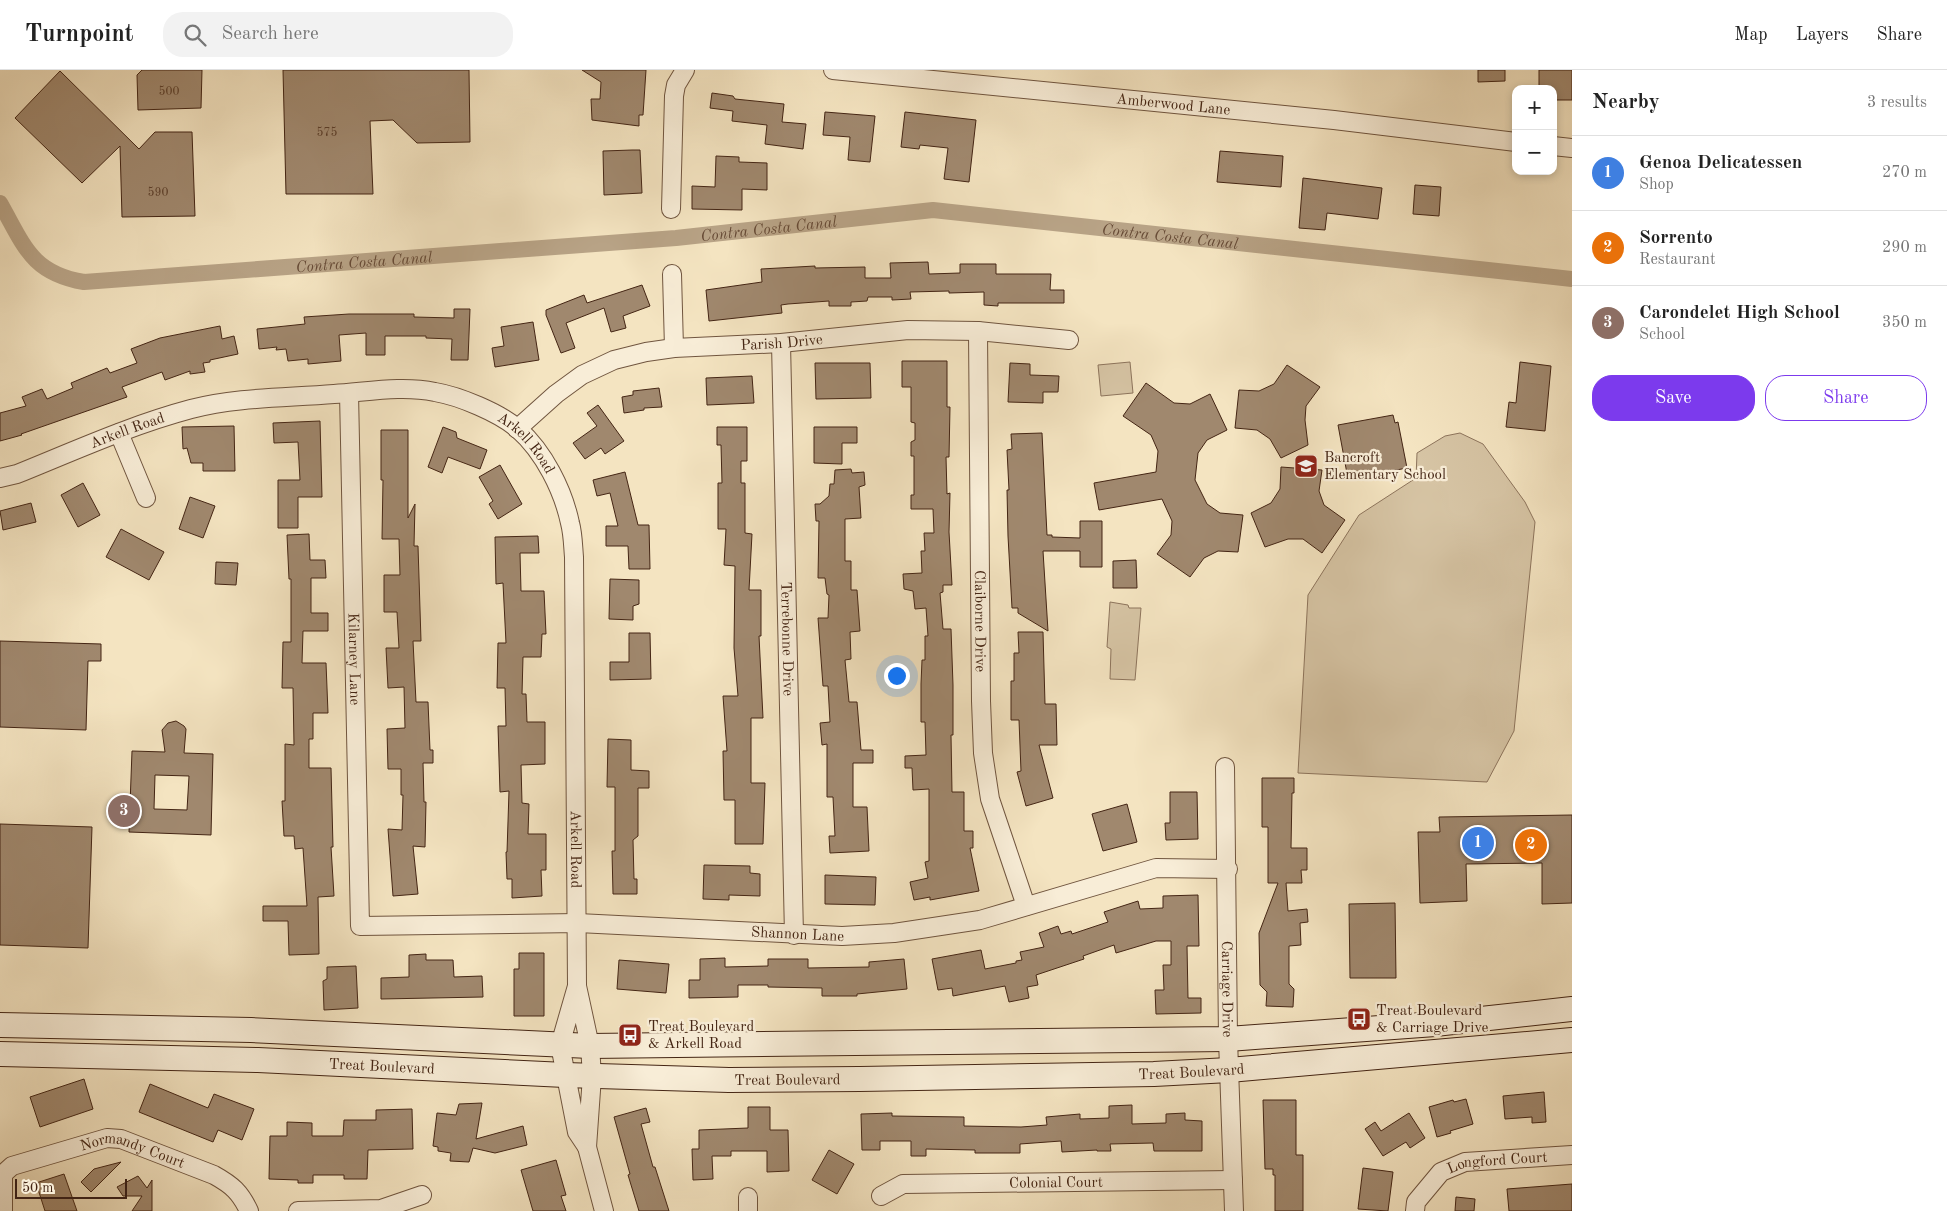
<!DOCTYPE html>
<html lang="en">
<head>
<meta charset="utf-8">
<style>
  body { margin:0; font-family:"Old Standard TT",serif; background:#f2f2f2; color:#222 }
  .controls { position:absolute; right:15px; top:15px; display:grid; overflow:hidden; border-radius:10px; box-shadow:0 2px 8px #0003 }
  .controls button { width:45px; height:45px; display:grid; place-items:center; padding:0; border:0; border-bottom:1px solid #e0e0e0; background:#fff; color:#222; font:25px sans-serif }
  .scale { position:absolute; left:15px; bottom:12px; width:112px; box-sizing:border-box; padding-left:5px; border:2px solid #442514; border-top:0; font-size:14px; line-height:18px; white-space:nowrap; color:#442514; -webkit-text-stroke:4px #f8edd7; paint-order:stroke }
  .you { position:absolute; left:896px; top:605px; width:18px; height:18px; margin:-12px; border:4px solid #fff; border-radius:50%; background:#1a73e8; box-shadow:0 0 0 8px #1a73e833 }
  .badge { display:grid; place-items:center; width:32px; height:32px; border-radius:50%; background:#7c3aed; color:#fff; font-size:16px; font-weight:700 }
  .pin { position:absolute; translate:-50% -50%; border:2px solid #fff; box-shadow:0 1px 5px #0006 }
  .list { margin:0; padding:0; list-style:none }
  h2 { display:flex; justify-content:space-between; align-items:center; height:65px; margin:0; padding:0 20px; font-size:21px }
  h2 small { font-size:16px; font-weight:400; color:#767676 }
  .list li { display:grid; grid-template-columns:32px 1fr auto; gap:15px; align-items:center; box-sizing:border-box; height:75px; padding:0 20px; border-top:1px solid #e0e0e0 }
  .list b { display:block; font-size:19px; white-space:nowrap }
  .list p { margin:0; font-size:16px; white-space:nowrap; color:#767676 }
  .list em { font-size:16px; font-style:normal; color:#767676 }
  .actions { display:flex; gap:10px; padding:15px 20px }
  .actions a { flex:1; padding:11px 0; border:1px solid #7c3aed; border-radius:20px; text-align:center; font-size:18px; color:#7c3aed }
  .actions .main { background:#7c3aed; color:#fff }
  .icon { flex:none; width:28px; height:28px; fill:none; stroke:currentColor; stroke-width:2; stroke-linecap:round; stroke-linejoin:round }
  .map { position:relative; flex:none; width:1572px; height:1141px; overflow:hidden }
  header { display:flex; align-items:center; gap:30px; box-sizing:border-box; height:70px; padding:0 25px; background:#fff; border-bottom:1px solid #e0e0e0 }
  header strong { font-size:24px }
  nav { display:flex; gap:28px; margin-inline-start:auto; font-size:18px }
  .search { width:350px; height:45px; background:#f2f2f2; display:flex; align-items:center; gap:12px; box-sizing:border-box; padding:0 18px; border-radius:20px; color:#767676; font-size:19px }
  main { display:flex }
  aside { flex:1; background:#fff }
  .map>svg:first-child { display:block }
  .green { fill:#d6c4a4; stroke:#8d745c }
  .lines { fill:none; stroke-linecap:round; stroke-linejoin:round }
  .canal { stroke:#b8a386; stroke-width:16 }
  .building { fill:#a0886e; stroke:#442514; fill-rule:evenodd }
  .street-casing { stroke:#70553f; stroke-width:20 }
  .secondary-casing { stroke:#442514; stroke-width:26 }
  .street { stroke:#f8edd7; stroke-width:18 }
  .secondary { stroke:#f8edd7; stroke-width:24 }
  .labels { text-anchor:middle; stroke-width:4.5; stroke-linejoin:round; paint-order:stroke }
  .number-label { font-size:12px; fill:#5b3e2a }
  .street-label { font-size:15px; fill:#442514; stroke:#f8edd7 }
  .poi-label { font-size:15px; fill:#442514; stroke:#f8edd7; text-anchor:start }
  .water-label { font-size:16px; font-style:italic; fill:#674b36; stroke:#f8edd7 }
</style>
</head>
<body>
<header>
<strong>Turnpoint</strong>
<div class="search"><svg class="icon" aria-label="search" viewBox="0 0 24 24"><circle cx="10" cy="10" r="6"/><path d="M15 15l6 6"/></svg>Search here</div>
<nav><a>Map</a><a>Layers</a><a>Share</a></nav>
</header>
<main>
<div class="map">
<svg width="1572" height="1141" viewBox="0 0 1572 1141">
  <rect width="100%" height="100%" fill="#f4e4c1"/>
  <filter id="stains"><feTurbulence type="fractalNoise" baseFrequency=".004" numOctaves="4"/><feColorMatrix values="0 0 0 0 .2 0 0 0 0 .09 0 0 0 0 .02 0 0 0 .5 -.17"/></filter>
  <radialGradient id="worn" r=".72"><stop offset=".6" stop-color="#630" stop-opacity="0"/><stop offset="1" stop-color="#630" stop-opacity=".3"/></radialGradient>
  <path class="green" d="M1130 292 1133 323 1101 326 1098 295Z
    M1460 363 1483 374 1525 432 1535 452 1514 661 1487 712 1298 703 1308 525 1359 445 1416 408 1417 383 1445 366Z
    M1110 532 1128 535 1129 538H1141L1135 610 1110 609 1111 579 1107 577Z"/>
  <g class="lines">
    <path class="canal" id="s1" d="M0 133C24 175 31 203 84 212L676 168 933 140 1572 209"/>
  </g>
  <path class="building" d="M142 0H202L201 38 138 40 137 5Z
    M283 0H469L470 72 417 73 393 50 370 51 373 124H286Z
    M582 0H646L643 45H639V56L592 50 591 29H600L601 12Z
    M1478 0H1505V11L1478 12Z
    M1539 0H1572V30H1553V19H1539Z
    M60 1 139 79 155 62H192L195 146 122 147 120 76 82 113 15 48Z
    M712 23 733 26 735 29 784 34 782 52 806 54 803 79 765 74 767 55 732 51 733 41 710 38Z
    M825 42 875 46 870 92 848 90 850 67 823 65Z
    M905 42 976 50 969 112 944 109 948 78 920 75 919 79 901 77Z
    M632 80H640L642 123 604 125 603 81Z
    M1220 81 1283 86 1281 117 1217 112Z
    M716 86 739 87V92L767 93V120L742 119V140L692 139V116L715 117Z
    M1303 108 1382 118 1378 149 1327 143 1325 160 1299 158Z
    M1415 115 1441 117 1439 146 1413 144Z
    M928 192 929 204 960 203V194H996V204H1051L1050 220H1064V233H998V236L984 235V222L949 223V221L910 222 911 229 892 230V227H868L867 231 851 232V236H829V231L788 234 781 235 782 243 709 251 706 220 762 212 761 199 815 196V198L865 197V208H891L890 193Z
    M642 215 650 236 623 246 626 258 611 262 604 238 566 253 575 278 561 283 546 245V240L584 225 587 233Z
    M454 239H470L468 290H451L452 269 426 268V266H385V285H366V263L339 265 341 291 308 294V289L288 291 286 279 276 280 277 277 259 279 257 259 305 254 304 247 349 244H414V247L454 248Z
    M533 252 539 290 495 297 492 278 504 276 501 257Z
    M220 256 222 269 234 266 238 284 210 290V292L203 293 205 302 190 304V301L165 310 162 302 122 317 127 327 21 364 22 365 0 371V343L26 336 22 327 42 319 47 329 73 318 71 313 107 298 110 303 137 293 131 279 160 268Z
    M902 291H947V337H950L949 387H946L947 424 950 423 949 462 952 515H943V522L940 523 943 559H951L953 615V665H951L952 722H964V761H973V778H970L979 821 930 830V827L914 830 910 812 928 808 925 792 929 791V719L913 720 912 698H905V686L926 685 925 652H921V614L922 590H925V566H928L926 538 915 539 913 521 904 519 903 504 922 503 921 481H925L924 463H934L933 439H911V425H914V386H911V372L915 370V353L911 352V317H902Z
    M1520 292 1551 296 1545 361 1506 357 1509 332 1516 333Z
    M815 293H870L871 328 816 329Z
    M1010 293 1030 294V305L1059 306 1058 322H1043V333L1008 332Z
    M1287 295 1320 317 1306 336 1305 350 1308 375 1281 388 1270 369 1257 360 1235 358 1239 320 1259 321 1274 314Z
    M752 306 754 333 707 335 706 308Z
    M1146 313 1174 333 1190 334 1210 324 1227 360 1207 370 1198 383 1195 410 1207 434 1220 443 1243 445 1238 482 1218 481 1204 488 1190 507 1157 484 1171 465 1172 451 1162 429 1099 440 1094 413 1156 402 1158 381 1151 365 1123 346Z
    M659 318 662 337 644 338V340L624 343 622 327 633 325V321Z
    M598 335 624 371 605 384 601 378 585 389 573 373 597 356 587 343Z
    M1393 345 1395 353 1398 352 1407 398 1348 409 1338 355Z
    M320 351 322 427H298V458H278V410H300L298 372 274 373 273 353Z
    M234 356 235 401H203V393H191L187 378 183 379 182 357Z
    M443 357 456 362 457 368 487 380 480 399 448 387 442 403 428 397Z
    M717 357H747V391H741V413H745V463L752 464 749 520H761V566H759L763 648H751V713H765L763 774H735V730H724L723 681H727L723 626H738L734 578 735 496 724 495 726 459H718V413H722L721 375H717Z
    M814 357H857V373H842V394L814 393Z
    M381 360H408V448L415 434 414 476H418L421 571H413L416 632H428L430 680H433V693H423L424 732H426L425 777 413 776 418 824 393 826 388 759 402 760 403 725H401V699H388L387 659 405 658 404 617 388 618 386 578H399L397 542H384V505H400L399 469H382L383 410H381Z
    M1042 363 1047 465H1052V467L1080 468V451H1102V497H1080V481H1043L1048 561 1018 543V538H1012L1008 466 1007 420H1009L1007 380 1012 379 1011 364Z
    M500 395 522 434 498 449 489 434 493 431 479 407Z
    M1281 397 1322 400 1319 421 1324 435 1345 450 1322 483 1303 469H1288L1265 477 1251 443 1271 433 1280 419Z
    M851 399 852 403 864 402 865 415 859 417 861 448 845 449V491H851V520H857L860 561 850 562 851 589 845 590 849 632H857L861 680H873V693H853V737H867L869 781 830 783 829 766H835L833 727H827V674L822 675 820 653 830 652 828 616H823L818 548H828L829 525 827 524 825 508H818L819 451H816L815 434H820L829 426 830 414H834L835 400Z
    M625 402 638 455H649L650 499H629L628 476H606V456H618L610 423 597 426 593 410Z
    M83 413 100 445 78 457 61 425Z
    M190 427 215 436 203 468 179 459Z
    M31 433 36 452 3 460 0 441Z
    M121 459 164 482 149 510 106 487Z
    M309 464 310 490H325L326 508H311V543H328V561H303L302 593H326L328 643H313V669H309V698H331L333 777H331L334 826 318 827 319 884 289 885 288 851H263V836H307L303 778 295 779 294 766H284L282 731H285V674L294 675 293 618H282L283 572H291V509H289L287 465Z
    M538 466 539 483H520L521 521H544L546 564H542L541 587H523L522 624H526L527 652H545V694L521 695 522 733 529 734 528 764H546V800H541L542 826 512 828V809H507L506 782H507L509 721 500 722 498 656H506L505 618H497L498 573H506L503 513 496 514 495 467Z
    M1136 490 1137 518H1113V491Z
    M216 492 238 493 236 515 215 514Z
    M610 509 639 510V534L633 536V550L609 549Z
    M1018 562H1043L1045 634H1056L1057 675H1039L1053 728 1026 736 1017 702 1021 701 1019 650H1011V611H1014V583H1019Z
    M629 563H650L651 609 610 610V592H629Z
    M0 571 101 574V591H88L86 660 0 657Z
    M176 651 184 656 186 659 184 683 213 684 211 765 129 762 132 681 165 682 162 660 168 653ZM155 705 189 706 187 740 154 739Z
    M608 669 631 670V700L649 701V718H638V766L633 770 634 809H637V824H613L612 781H615V717H607Z
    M1262 708H1294V723H1292L1291 778H1307V800H1301L1302 813H1286L1288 841 1307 839 1308 852 1300 853 1301 875 1289 876V914L1294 919 1293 937 1266 936 1267 922 1260 915 1259 863 1278 813H1268V757H1262Z
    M1170 722H1197L1198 769 1166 770 1165 753H1170Z
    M1127 734 1137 772 1103 781 1092 744Z
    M1572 745V833L1542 834V793L1466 794 1467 831 1420 833 1418 762H1440L1439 747Z
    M0 754 92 757 88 878 0 875Z
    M704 795 750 796V803L760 804V826L729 825V830L703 829Z
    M825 805 876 807 875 835 825 834Z
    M1198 825 1199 876H1187L1188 928H1201V943L1156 944 1155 920H1164L1163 895H1171V871H1156L1116 883 1114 875 1083 886 1084 889 1036 905 1038 915 1027 917 1029 928 1009 932 1005 916 953 926 952 918 938 920 932 889 981 880 985 899 1016 893V891L1022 890 1020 882 1044 877 1039 863 1058 856 1061 864 1071 861 1072 864 1108 852 1104 842 1138 831 1140 839 1163 838V826Z
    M1395 833 1396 908H1350L1349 834Z
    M519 883H544V946H514V899H519Z
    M426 884V890H453L454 907 482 906 483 927 381 929V908L409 907V885Z
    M725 888V897L768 896V889H808V898L869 897V892L904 889 907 919 857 924V926H822V918L768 917V915H738V927L689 928V910H700V889Z
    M619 890 669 894 666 923 617 919Z
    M356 896 358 938 324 940 323 911 327 909V897Z
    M84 1009 93 1039 40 1057 30 1027Z
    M150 1014 208 1038 214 1024 254 1039 242 1070 218 1060 213 1072 139 1042Z
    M1544 1022 1546 1052 1532 1053V1047L1505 1049 1503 1026Z
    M1466 1029 1473 1054 1450 1061 1451 1063 1437 1067 1429 1037 1453 1030 1454 1032Z
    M1263 1030H1296V1085H1303V1141H1275V1105H1273V1099H1265Z
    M482 1033 476 1069 523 1056 527 1075 495 1083 473 1078 469 1092 450 1091 451 1083 438 1081V1077L433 1076 437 1043 456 1045 459 1034Z
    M1132 1035V1054L1166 1053V1044L1185 1043V1050L1202 1051V1081H1154L1153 1073 1110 1074 1111 1081H1097V1080L1062 1082 1061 1071 1020 1074V1083H975V1080L926 1079V1086H911V1071H880V1080H862L861 1044 892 1043V1046L964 1047V1056L1021 1057 1047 1055 1046 1047 1080 1044V1049L1109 1048V1036Z
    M748 1037H770V1060H788L789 1101 767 1102V1081H731V1086H712L713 1109 693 1110 692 1079H699V1060L748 1058Z
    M646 1038 650 1052 641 1054 653 1097H655L669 1141H639L628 1105 630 1104 614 1047Z
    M412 1039 413 1079 368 1080 367 1109H344V1105H313V1113H298V1110L269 1109 270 1066H287V1052L312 1053V1066H343L344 1050H376V1040Z
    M1409 1043 1425 1068 1410 1078 1406 1072 1383 1086 1365 1059 1375 1052 1381 1061Z
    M829 1080 854 1094 837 1124 812 1110Z
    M556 1090 566 1125 561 1126 566 1141H533L521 1100Z
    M121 1092 91 1122 81 1112 94 1099Z
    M1363 1098 1393 1102 1388 1141 1358 1139Z
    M64 1104 77 1141H45L36 1113Z
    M138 1106 147 1118 152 1110V1141H132L142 1126H123L117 1117Z
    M1572 1114V1141H1509L1507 1119Z
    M1456 1127 1475 1129 1474 1141H1455Z"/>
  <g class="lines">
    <g class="street-casing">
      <g id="street">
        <path id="s2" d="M833 0 1334 50 1516 72"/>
        <path d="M1553 76 1572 78"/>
        <path d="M671 139 674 26 676 15 685 0"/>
        <path d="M672 204 674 278"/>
        <path id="s3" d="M978 261 981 631 983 683 990 729 1026 836"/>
        <path id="s4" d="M781 273 794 865"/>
        <path id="s5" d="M349 323 360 856 578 853 842 866 894 863 980 850 1156 798 1228 799"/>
        <path id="s6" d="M517 359 556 324 582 305 614 290 646 282 674 278 781 273 908 260 978 261 1069 270"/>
        <path d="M119 363 146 428"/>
        <path id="s7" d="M0 408 17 404C74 381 131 355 191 339 237 327 286 328 334 324 367 322 402 315 435 322 459 326 500 343 518 359 544 382 563 420 570 453 573 464 573 476 574 487L577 916 590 976 592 1006 587 1077 577 1062 560 975 577 916"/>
        <path id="s8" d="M1225 697 1228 969 1234 1141"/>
        <path d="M587 1077 604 1141"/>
        <path id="s9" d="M881 1126 903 1114 1233 1110"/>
        <path d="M748 1127V1141"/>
        <path id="s10" d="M3 1141V1104L12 1096 107 1068 121 1069 214 1105C232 1115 240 1122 249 1141"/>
        <path d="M298 1141 381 1139 422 1125"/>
        <path id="s11" d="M1415 1141 1416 1132 1441 1102 1465 1092 1572 1085"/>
      </g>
    </g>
    <g class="secondary-casing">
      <g id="secondary">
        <path d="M0 955 251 960 590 976 1228 969 1435 954 1572 939"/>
        <path id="s12" d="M0 984 258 990 565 1005 729 1010 860 1009 1154 1004 1229 1000 1572 970"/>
      </g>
    </g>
    <use href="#street" class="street"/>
    <use href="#secondary" class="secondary"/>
  </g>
  <defs>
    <g id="school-square" transform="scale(1.25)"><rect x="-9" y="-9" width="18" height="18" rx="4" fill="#8f2418" stroke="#f8edd7"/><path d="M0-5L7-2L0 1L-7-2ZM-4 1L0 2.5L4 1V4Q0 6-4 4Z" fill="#fff"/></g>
    <g id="bus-square" transform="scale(1.25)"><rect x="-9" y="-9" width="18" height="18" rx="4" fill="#8f2418" stroke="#f8edd7"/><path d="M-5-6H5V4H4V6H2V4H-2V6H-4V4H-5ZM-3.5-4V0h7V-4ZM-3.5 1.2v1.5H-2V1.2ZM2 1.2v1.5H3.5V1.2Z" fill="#fff"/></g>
  </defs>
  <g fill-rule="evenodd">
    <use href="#school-square" x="1306" y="396"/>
    <use href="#bus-square" x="1359" y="949"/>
    <use href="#bus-square" x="630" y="965"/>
  </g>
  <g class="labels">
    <g class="number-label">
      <text x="169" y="25">500</text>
      <text x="327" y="66">575</text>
      <text x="158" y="126">590</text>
    </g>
    <g class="street-label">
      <text dy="5" stroke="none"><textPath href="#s2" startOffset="342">Amberwood Lane</textPath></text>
      <text dy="5" stroke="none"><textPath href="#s6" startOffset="289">Parish Drive</textPath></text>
      <text dy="5" stroke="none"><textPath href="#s7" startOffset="136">Arkell Road</textPath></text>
      <text dy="5" stroke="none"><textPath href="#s7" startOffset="556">Arkell Road</textPath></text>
      <text dy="5" stroke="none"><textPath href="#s3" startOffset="290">Claiborne Drive</textPath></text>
      <text dy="5" stroke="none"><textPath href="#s4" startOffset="296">Terrebonne Drive</textPath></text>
      <text dy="5" stroke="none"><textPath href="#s5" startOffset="266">Kilarney Lane</textPath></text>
      <text dy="5" stroke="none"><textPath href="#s7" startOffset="976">Arkell Road</textPath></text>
      <text dy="5" stroke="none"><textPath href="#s5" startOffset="971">Shannon Lane</textPath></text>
      <text dy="5" stroke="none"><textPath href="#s8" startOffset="222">Carriage Drive</textPath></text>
      <text dy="5" stroke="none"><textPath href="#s12" startOffset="382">Treat Boulevard</textPath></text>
      <text dy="5" stroke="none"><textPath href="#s12" startOffset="1192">Treat Boulevard</textPath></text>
      <text dy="5" stroke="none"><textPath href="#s12" startOffset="788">Treat Boulevard</textPath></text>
      <text dy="5" stroke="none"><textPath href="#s10" startOffset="175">Normandy Court</textPath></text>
      <text dy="5" stroke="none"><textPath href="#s11" startOffset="106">Longford Court</textPath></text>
      <text dy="5" stroke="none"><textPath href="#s9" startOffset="178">Colonial Court</textPath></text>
    </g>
    <g class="poi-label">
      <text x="1324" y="392">Bancroft<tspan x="1324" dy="17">Elementary School</tspan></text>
      <text x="1376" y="945">Treat Boulevard<tspan x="1376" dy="17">&amp; Carriage Drive</tspan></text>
      <text x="648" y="961">Treat Boulevard<tspan x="648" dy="17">&amp; Arkell Road</tspan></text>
    </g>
    <g class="water-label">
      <text dy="6" stroke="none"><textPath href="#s1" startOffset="808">Contra Costa Canal</textPath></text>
      <text dy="6" stroke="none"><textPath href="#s1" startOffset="1212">Contra Costa Canal</textPath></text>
      <text dy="6" stroke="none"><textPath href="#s1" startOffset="402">Contra Costa Canal</textPath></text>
    </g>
  </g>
  <rect width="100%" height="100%" filter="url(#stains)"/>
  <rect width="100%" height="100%" fill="url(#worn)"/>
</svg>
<div class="controls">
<button>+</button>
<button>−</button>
</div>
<div class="scale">50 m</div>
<div class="you"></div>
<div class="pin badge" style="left:1478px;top:773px;background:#3f7fe0">1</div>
<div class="pin badge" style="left:1531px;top:775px;background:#e8710a">2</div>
<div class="pin badge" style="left:124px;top:741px;background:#8d6e63">3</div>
</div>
<aside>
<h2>Nearby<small>3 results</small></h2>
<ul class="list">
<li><span class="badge" style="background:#3f7fe0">1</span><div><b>Genoa Delicatessen</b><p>Shop</p></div><em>270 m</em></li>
<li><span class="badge" style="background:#e8710a">2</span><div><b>Sorrento</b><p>Restaurant</p></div><em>290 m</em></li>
<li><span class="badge" style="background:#8d6e63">3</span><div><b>Carondelet High School</b><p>School</p></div><em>350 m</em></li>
</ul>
<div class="actions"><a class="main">Save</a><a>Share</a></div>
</aside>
</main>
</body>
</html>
